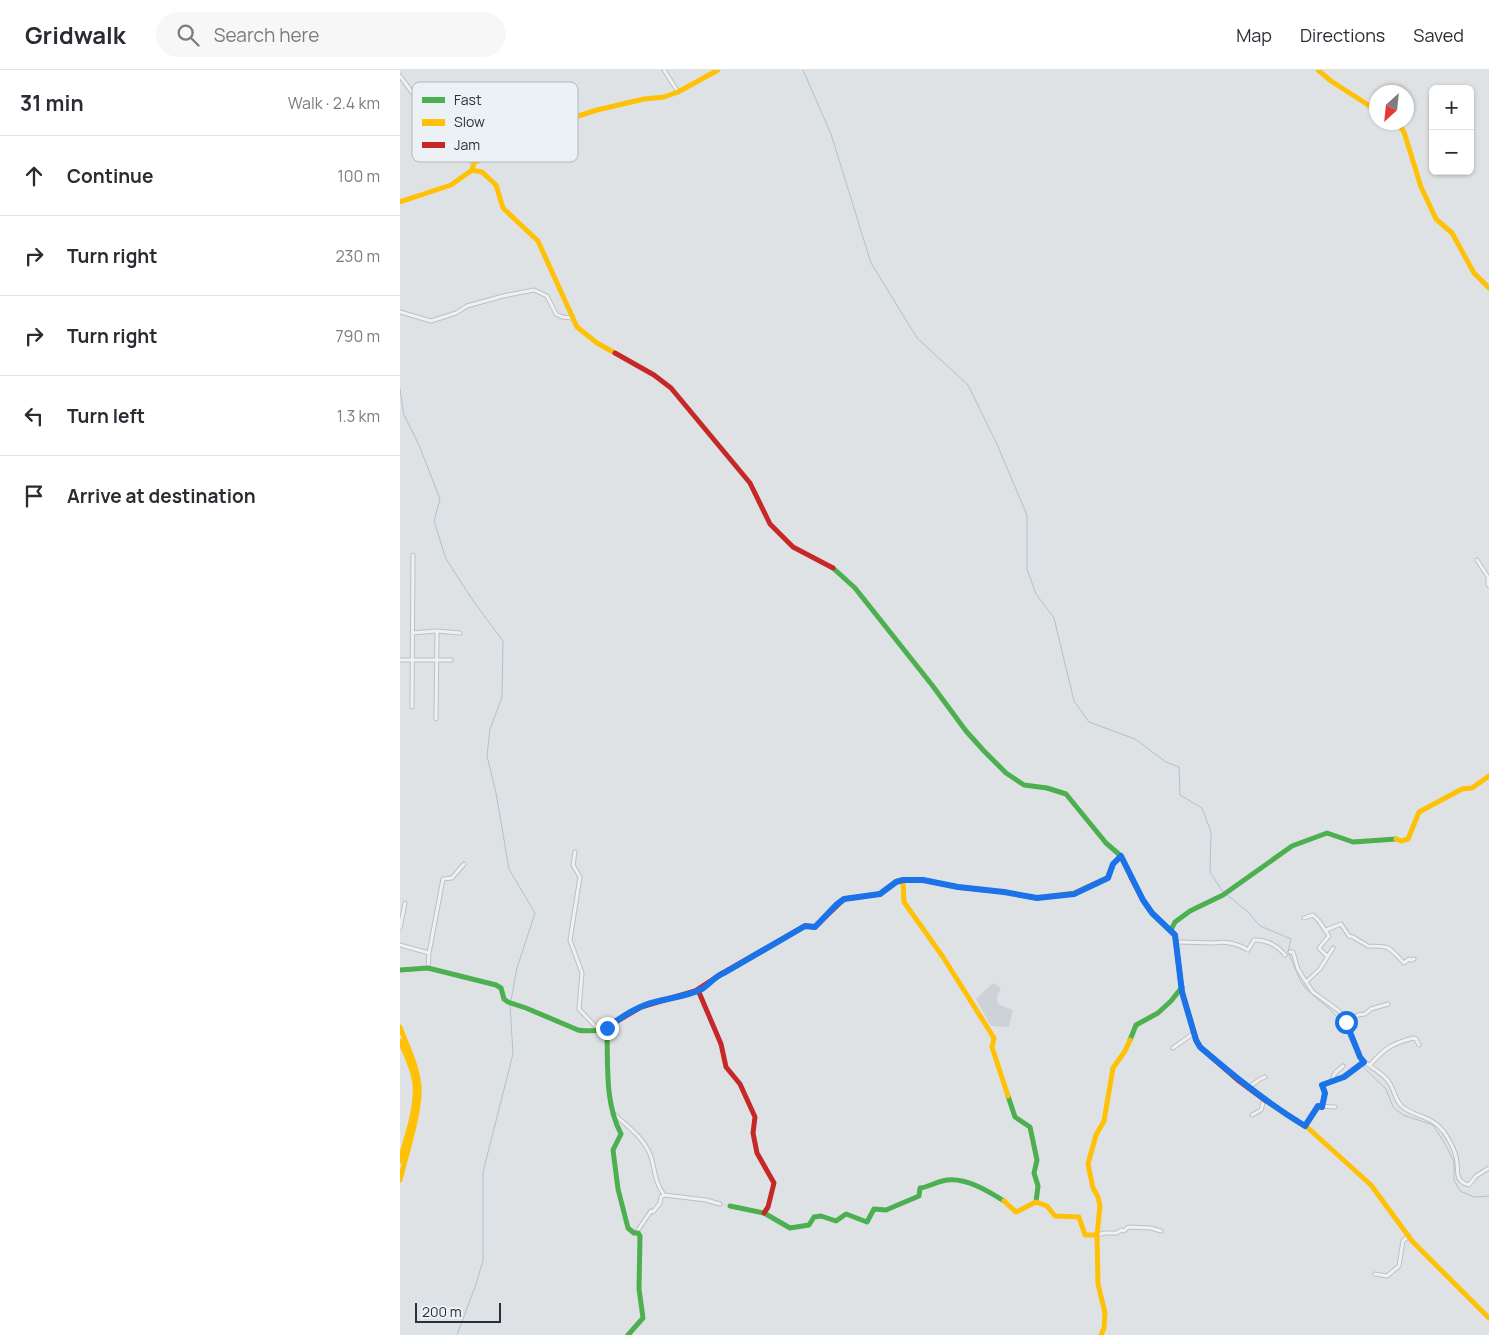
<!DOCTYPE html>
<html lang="en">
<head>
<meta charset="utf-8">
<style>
  body { margin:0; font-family:Manrope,sans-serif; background:#f7f7f7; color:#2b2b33 }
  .controls { position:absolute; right:15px; top:15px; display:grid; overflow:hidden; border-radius:8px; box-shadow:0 1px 4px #0004 }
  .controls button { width:45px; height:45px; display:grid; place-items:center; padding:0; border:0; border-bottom:1px solid #e1e1e2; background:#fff; color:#2b2b33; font:25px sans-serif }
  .compass { position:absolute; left:969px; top:15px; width:45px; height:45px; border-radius:50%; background:#fff; box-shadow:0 1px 4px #0004; rotate:207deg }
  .scale { position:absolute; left:15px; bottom:12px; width:86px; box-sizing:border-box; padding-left:5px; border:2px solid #25323e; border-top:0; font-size:14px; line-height:18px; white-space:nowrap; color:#25323e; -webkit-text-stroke:4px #ecf1f5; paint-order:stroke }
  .stop { position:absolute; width:15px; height:15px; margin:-11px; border:4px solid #1a73e8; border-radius:50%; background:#fff }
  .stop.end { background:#1a73e8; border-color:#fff; box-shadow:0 1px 5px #0008 }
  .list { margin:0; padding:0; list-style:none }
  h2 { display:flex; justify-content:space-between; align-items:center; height:65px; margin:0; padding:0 20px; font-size:21px }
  h2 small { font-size:16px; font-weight:400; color:#7c7c81 }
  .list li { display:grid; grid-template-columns:32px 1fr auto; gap:15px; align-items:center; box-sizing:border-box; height:80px; padding:0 20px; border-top:1px solid #e1e1e2 }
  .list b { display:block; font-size:19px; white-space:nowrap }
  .list em { font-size:16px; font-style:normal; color:#7c7c81 }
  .icon { flex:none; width:28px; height:28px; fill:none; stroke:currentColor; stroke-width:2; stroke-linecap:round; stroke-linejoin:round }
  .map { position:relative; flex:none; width:1089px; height:1265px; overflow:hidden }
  header { display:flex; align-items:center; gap:30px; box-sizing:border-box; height:70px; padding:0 25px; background:#fff; border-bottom:1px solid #e1e1e2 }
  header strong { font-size:24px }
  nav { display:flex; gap:28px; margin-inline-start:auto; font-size:18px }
  .search { width:350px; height:45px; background:#f7f7f7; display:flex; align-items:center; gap:12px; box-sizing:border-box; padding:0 18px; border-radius:28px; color:#7c7c81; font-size:19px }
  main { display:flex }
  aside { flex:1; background:#fff }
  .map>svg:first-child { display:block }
  .built { fill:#ccd2d8 }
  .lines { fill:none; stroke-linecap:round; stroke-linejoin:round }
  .stream { stroke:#abc2d2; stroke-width:1 }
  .street-casing { stroke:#bdc0c2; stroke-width:5 }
  .street { stroke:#eef0f1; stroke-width:3 }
  .fast { stroke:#4caf50; stroke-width:5 }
  .slow { stroke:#ffc107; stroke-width:5 }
  .jam { stroke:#c62828; stroke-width:5 }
  .route { stroke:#1a73e8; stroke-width:6 }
  .key { fill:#ecf1f5; stroke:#b0b8be; stroke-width:1 }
  .key-label { font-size:14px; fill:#25323e }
</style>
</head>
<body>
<header>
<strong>Gridwalk</strong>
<div class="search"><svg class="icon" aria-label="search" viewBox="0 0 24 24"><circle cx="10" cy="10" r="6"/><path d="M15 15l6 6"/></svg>Search here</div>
<nav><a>Map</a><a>Directions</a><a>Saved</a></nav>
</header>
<main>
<aside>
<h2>31 min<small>Walk · 2.4 km</small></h2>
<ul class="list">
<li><svg class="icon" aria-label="ahead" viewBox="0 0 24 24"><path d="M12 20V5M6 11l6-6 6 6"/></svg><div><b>Continue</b></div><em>100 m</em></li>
<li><svg class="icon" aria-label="right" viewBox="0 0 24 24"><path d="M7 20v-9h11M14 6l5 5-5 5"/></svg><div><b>Turn right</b></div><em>230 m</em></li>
<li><svg class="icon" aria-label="right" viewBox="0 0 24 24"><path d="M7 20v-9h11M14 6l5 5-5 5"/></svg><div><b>Turn right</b></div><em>790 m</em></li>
<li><svg class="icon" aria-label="left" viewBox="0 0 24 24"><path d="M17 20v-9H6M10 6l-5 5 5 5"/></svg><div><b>Turn left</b></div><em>1.3 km</em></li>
<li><svg class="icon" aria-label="arrive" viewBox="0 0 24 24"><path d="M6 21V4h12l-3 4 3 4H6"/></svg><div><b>Arrive at destination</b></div></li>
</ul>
</aside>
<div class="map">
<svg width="1089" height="1265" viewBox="0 0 1089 1265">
  <rect width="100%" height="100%" fill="#dfe2e4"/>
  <path class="built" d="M593 913 601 918 597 926 598 934 613 940 609 957 591 956 576 929Z"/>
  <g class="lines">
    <path class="stream" d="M403 0 431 64 471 193 517 268 568 315 596 372 627 445V499L636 524 654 548 674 631 689 652 735 669 766 692 779 697 780 725 802 738 811 762 810 802 823 822
      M0 319 4 345 19 375 40 429 34 451 46 489 74 532 103 571 102 627 90 659 87 686 96 723 109 799 135 843 117 898 111 930
      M826 824 849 843 860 856 891 869 888 882 900 910 906 919 932 941 942 954 963 997 986 1019 993 1037 1003 1045 1033 1055 1044 1072 1054 1092V1110L1060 1121 1074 1127 1089 1126
      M57 1265 75 1217 83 1191V1102L113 984 110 934"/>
    <g class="street-casing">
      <path id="street" d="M264 0 278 22
        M0 6C19 31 49 78 74 93
        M0 242 31 251 56 243 67 236 103 226 134 220 147 226 156 244 162 247 172 248
        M1077 490 1088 507V514L1089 516
        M12 563 37 561 60 563
        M0 590H51
        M12 637 13 485
        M36 649 37 561
        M175 782 173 795 180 807 170 870 182 903 179 939 197 958
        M904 848 913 845 919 851 929 866 919 878 927 886
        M0 858 5 833
        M926 860 941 854 949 866 953 867 968 876C992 876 988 877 1004 893L1009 889 1012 890 1014 889
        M777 872 815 873C825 871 839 874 848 880L854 870C866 869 878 876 885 885
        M0 875 29 883
        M890 882H893L898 899 906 912 913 922 939 941 946 952 960 987C968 997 981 1001 989 1012 995 1021 995 1032 1004 1038 1019 1048 1032 1046 1044 1062 1050 1071 1057 1083 1057 1094 1058 1098 1057 1102 1058 1105 1059 1111 1064 1114 1069 1115L1076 1106 1089 1098
        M28 898 29 883 43 809 52 808 64 794
        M906 912 920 899 933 878
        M946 952 958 945 965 944 971 939 988 934
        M773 978 794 963
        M970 995C985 978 991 974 1013 968L1016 969 1019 975
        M933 1010 944 1007 963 992
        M848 1018 860 1009 865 1007
        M922 1037 925 1023 922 1015 931 1012 935 1003 943 996
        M213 1043C226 1055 243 1067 250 1084 256 1100 253 1109 264 1125L306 1130 320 1134
        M852 1045 861 1040 864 1030
        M905 1056 918 1036 935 1037
        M236 1163 251 1141 253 1142 260 1133 261 1127 264 1125
        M697 1165 704 1163H717L721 1160 724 1161 728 1157 751 1158 761 1161
        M975 1204 987 1206 999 1196 1003 1171 1009 1166"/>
    </g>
    <use href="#street" class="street"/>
    <path class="fast" d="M433 498 455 518 532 615 566 661 584 681 606 703 624 715 647 718 666 724 706 773 721 786 731 807
      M771 860 775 852 790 841 823 825 892 776 927 763 953 772 996 769
      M0 900 28 898 96 915 101 918 104 929 108 932 126 938 178 960C189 963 197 957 207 964 208 998 205 1033 221 1064L213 1080 218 1119 228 1158 234 1163H238L240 1166 239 1219 243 1248 228 1265
      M730 970 736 955 758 943 771 931 782 917
      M608 1026 615 1047 630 1057 637 1090 634 1103 638 1116 636 1132
      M330 1136 364 1143 390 1158 409 1155 414 1147 421 1146 436 1151 446 1144 467 1152 474 1139 486 1140 519 1126 520 1118C529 1117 538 1111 547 1110 567 1108 588 1121 604 1131"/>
    <path class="slow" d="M918 0 931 11 976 40
      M997 52 1004 62 1021 117 1036 149 1052 163 1074 203 1089 218
      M72 100 74 93 108 73 153 54 197 40 244 29 264 27 278 22 318 0
      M0 132 51 115 72 100 82 102 96 115 103 138 138 171 177 257 197 273 215 283
      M996 769 1001 771 1008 769 1019 742 1062 719 1072 718 1089 706
      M503 810 504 832 543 887 594 968 592 977 608 1026
      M484 821 496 812 503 810H523L558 817 604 822 637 828 674 823 707 808 713 794 721 786
      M0 957C7 976 17 995 19 1016 21 1040 6 1085 0 1110
      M0 971C6 985 14 1000 15 1015 17 1040 6 1067 0 1091
      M866 1031 908 1058 971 1115 1012 1171 1089 1248
      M604 1131 616 1142 636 1132 647 1136 655 1146 679 1147 685 1165H697
      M701 1265 704 1258 705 1243 698 1214 697 1165 700 1136 698 1127 693 1118 688 1094 696 1065 704 1051 713 998 725 981 730 970"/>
    <path class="jam" d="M215 283 254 305 271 318 350 413 370 454 393 477 433 498
      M731 807 743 830 752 843 775 865 782 922 796 969 800 977 839 1011 866 1031
      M298 920 321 974 326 997 340 1014 355 1047 353 1063 357 1083 374 1113 368 1137 364 1143
      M207 964 209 956 241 937 295 921 321 904 405 856 415 857 444 829 480 824 484 821"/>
  </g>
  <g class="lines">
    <path class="route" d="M207 958C217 950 232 940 245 935 263 928 284 928 302 919 310 914 315 906 324 903L405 856 415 857 436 835 444 829 480 824 496 812 503 810H523L558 817 604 822 637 828 674 824 708 808 713 794 721 786 743 830 752 843 775 865 782 922 796 970 800 977C834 1006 867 1033 905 1056L918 1036 922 1037 925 1023 922 1015 944 1007 964 992 960 987 946 952"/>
  </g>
  <rect x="12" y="12" width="166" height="80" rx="8" class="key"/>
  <rect x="22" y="27" width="23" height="6" fill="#4caf50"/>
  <rect x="22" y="49" width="23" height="7" fill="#ffc107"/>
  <rect x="22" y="72" width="23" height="6" fill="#c62828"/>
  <g class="key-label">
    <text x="54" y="35">Fast</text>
    <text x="54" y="57">Slow</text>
    <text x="54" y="80">Jam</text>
  </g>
</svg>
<div class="controls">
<button>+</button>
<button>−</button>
</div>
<svg class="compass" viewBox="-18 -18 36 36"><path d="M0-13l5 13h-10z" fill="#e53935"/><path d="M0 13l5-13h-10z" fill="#7c7c81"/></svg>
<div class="scale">200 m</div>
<div class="stop" style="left:946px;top:952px"></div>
<div class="stop end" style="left:207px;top:958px"></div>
</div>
</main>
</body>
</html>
